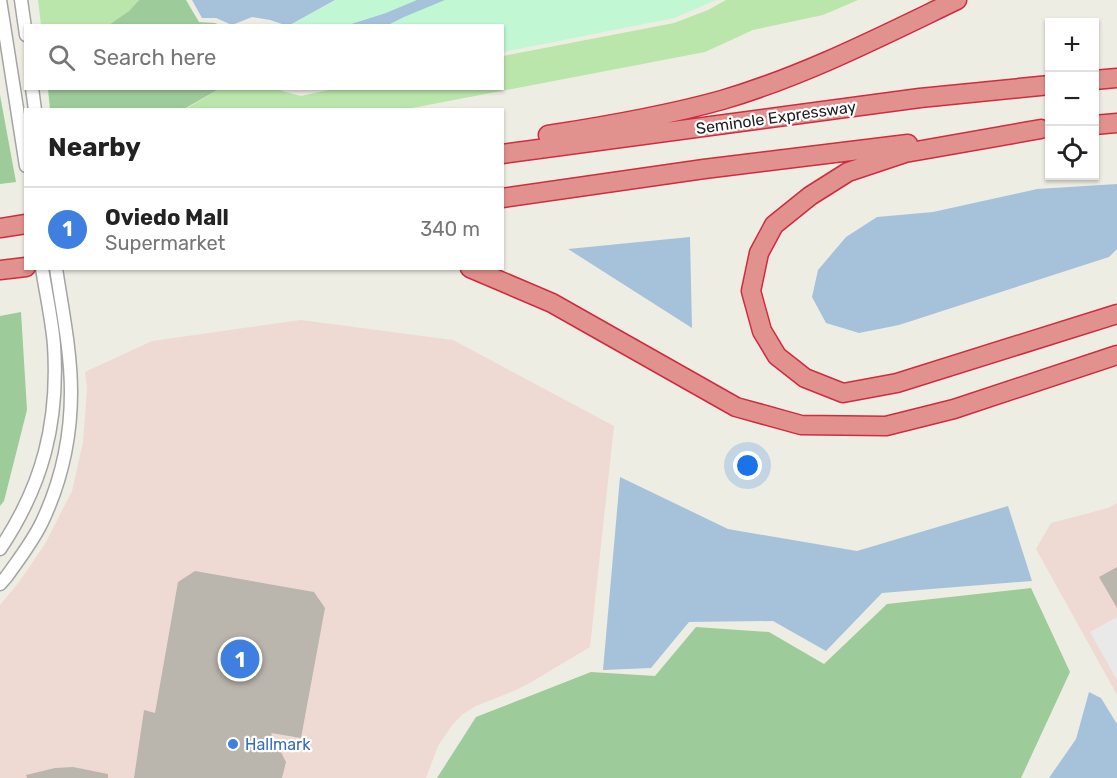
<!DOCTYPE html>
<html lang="en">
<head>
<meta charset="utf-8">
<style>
  body { margin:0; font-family:Rubik,sans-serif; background:#f6f6f6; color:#222 }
  .controls { position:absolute; right:18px; top:18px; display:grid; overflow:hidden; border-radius:0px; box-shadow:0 2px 4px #0004 }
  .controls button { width:54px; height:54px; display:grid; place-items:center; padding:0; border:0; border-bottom:2px solid #e0e0e0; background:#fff; color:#222; font:30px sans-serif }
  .you { position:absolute; left:748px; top:466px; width:21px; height:21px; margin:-15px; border:4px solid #fff; border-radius:50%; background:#1a73e8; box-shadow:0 0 0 9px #1a73e833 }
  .badge { display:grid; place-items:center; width:39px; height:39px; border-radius:50%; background:#2563eb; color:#fff; font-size:20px; font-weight:700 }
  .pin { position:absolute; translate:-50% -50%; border:3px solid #fff; box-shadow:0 2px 6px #0006 }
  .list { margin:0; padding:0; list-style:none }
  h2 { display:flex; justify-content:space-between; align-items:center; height:78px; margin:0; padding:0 24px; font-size:26px }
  h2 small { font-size:20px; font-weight:400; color:#767676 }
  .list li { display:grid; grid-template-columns:39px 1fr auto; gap:18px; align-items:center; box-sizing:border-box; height:84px; padding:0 24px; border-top:2px solid #e0e0e0 }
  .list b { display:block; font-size:22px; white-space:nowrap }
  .list p { margin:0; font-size:20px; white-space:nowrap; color:#767676 }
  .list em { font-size:20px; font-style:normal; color:#767676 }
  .icon { flex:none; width:33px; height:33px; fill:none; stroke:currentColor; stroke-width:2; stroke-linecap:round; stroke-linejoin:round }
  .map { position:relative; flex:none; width:1117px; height:778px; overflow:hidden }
  .search { position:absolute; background:#fff; box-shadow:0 2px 4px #0004; left:24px; top:24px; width:480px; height:66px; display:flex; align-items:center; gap:15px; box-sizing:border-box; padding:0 21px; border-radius:0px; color:#767676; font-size:22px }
  .panel { position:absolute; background:#fff; box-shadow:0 2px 4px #0004; left:24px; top:108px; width:480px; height:162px; border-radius:0px }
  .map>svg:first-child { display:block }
  .commercial { fill:#eedad3 }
  .grass { fill:#bae6ab }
  .forest { fill:#9dcb9a }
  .park { fill:#c1f7d2 }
  .parking { fill:#e9e9e9 }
  .water { fill:#a5c2da }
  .building { fill:#bab6ad }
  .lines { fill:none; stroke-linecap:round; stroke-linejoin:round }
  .minor-casing { stroke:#a4a4a4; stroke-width:15 }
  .highway-casing { stroke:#d12b3e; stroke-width:21 }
  .minor { stroke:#fff; stroke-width:12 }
  .highway { stroke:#e2928e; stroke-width:18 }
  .shop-dot { fill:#3f7fe0; stroke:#fff; stroke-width:2 }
  .labels { text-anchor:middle; stroke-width:4.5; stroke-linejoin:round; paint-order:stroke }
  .street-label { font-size:16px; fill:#1d1d1d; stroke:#fff }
  .shop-label { font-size:16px; fill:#366cbe; stroke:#fff; text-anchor:start }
</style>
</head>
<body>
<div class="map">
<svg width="1117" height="778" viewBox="0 0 1117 778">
  <rect width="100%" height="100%" fill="#eeede3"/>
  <path class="commercial" d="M301 320 453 340 614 426 590 647 528 684 516 690 476 706 463 714 453 724 438 746 426 778H0V605L19 582 45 544 72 491 83 442 87 389 85 372 152 341Z
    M1117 503V695L1036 549 1051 523 1108 508Z"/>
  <path class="grass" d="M38 0H139L129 11 109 26 41 25Z
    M726 0H858L823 15 753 30 705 52 407 109 184 110 219 89H278L282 91 301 96 338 88H502L503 56 674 23 708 10Z"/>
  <path class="forest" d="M139 0H186L199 22 215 23 220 25H109L129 11Z
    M48 89V88L219 89 184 109H50Z
    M0 95 16 182 0 184Z
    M21 312 27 410 4 501 0 506V316Z
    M1031 588 1070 672 1021 778H437L476 717 591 672 655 676 696 627 769 632 824 664 887 604Z"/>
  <path class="park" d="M336 0H716L674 18 503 52 502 26H288Z"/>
  <path class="parking" d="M1117 617V680L1090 632Z"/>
  <path class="water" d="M192 0H335L288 26 270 20 252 17 232 25 216 18H202Z
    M417 0H445L404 17 388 25H348L386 13Z
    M1117 184V249L1109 257 899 325 859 333 826 323 812 297 818 270 846 237 877 217 933 212 1037 189Z
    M690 237 692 328 568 249Z
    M620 477 728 529 857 551 1008 506 1032 581 882 593 826 651 773 621 689 622 651 668 603 670Z
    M1089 692 1101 698 1117 724V778H1049L1076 739Z"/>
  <path class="building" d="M1117 567V608L1099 577Z
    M195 571 314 592 325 608 301 738 271 733 286 762 282 778H134L144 710 155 713 178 582Z
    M73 767 108 774V778H27L26 775 55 768Z"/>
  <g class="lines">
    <g class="minor-casing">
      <path id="minor" d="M0 0 26 166
        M21 0 26 35
        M32 88 35 110
        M0 549C43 485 59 422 54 345 52 320 46 294 42 268
        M0 584 7 576C19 559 33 541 42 522 61 482 71 437 71 392 71 351 62 309 56 268"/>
    </g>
    <g class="highway-casing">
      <path id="highway" d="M1094 80 1117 78
        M1094 125 1117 123
        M1041 129 905 153 848 172 810 196 774 225 759 253 751 291 762 331 777 356 805 378 843 393 897 383 1117 314
        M548 135C606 126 665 116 722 100 804 76 880 37 957 0
        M502 154 920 98 1050 85
        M502 198 704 169 908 144
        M0 228 26 224
        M470 268 552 303 736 407 801 425 886 426 954 409 1117 355
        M0 270 26 267"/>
    </g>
    <use href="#minor" class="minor"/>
    <use href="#highway" class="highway"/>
  </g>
  <circle class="shop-dot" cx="233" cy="744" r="6"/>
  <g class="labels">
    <g class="street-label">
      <text transform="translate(776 117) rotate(-8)" y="6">Seminole Expressway</text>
    </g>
    <g class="shop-label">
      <text x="245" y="750">Hallmark</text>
    </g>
  </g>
</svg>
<div class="controls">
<button>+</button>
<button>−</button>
<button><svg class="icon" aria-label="locate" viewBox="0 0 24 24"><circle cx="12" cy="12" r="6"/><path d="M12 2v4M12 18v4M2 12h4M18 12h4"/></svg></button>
</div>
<div class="you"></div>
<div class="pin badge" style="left:240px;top:659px;background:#3f7fe0">1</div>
<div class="search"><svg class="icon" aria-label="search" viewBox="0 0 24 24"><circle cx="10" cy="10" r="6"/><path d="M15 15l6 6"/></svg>Search here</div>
<section class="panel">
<h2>Nearby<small></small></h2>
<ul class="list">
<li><span class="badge" style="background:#3f7fe0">1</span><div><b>Oviedo Mall</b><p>Supermarket</p></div><em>340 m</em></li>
</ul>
</section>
</div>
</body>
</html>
